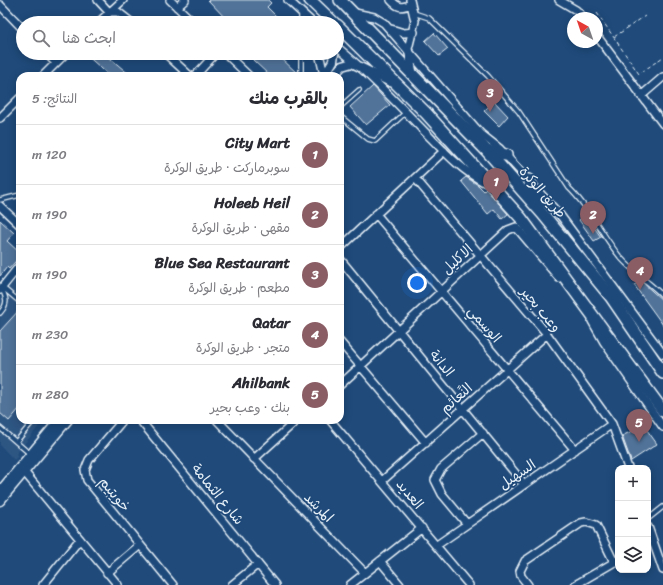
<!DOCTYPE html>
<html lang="ar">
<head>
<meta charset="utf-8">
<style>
  body { margin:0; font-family:Sriracha,"Playpen Sans Arabic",sans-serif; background:#f7f7f7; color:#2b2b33; direction:rtl }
  .controls { position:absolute; right:12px; bottom:12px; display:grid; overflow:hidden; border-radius:8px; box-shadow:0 2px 10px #0003 }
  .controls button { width:36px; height:36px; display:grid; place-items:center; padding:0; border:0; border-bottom:1px solid #e1e1e2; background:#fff; color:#2b2b33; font:20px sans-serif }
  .compass { position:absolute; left:567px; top:12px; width:36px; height:36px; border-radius:50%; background:#fff; box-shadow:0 2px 10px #0003; rotate:320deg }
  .you { position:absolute; left:417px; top:283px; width:14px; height:14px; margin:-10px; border:3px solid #fff; border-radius:50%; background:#1a73e8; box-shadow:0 0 0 6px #1a73e833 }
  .badge { display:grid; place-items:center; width:26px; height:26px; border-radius:50%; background:#8a5d65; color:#fff; font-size:13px; font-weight:700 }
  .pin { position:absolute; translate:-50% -33px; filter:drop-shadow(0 1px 2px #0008) }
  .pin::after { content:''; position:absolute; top:21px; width:14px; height:12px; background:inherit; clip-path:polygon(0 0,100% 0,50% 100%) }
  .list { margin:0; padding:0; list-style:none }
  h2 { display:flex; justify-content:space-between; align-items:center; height:52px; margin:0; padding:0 16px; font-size:17px }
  h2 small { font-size:13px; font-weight:400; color:#7c7c81 }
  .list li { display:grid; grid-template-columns:26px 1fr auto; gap:12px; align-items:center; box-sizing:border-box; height:60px; padding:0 16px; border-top:1px solid #e1e1e2 }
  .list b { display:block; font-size:15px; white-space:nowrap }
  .list p { margin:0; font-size:13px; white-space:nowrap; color:#7c7c81 }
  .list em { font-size:13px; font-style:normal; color:#7c7c81 }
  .icon { flex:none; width:22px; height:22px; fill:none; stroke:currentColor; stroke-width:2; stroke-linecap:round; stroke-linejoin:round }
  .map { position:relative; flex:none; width:663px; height:585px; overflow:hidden; direction:ltr }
  .search { position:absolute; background:#fff; box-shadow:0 2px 10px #0003; left:16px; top:16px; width:328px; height:44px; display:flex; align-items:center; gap:10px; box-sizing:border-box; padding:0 14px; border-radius:22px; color:#7c7c81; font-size:15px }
  .panel { position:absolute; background:#fff; box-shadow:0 2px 10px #0003; left:16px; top:72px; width:328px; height:352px; border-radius:12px; direction:rtl }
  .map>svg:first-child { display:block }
  .built { fill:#2e5683 }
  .building { fill:#517399; stroke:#e8f1f8 }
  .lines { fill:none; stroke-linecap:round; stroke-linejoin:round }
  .service-casing { stroke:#e8f1f8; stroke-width:6 }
  .minor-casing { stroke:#e8f1f8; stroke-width:10 }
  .tertiary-casing { stroke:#e8f1f8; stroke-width:11 }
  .trunk-casing { stroke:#e8f1f8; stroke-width:14 }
  .path { stroke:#e8f1f8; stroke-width:1; stroke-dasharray:4 3; stroke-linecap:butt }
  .service { stroke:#1f4a7a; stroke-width:3.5 }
  .minor { stroke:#1f4a7a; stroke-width:7 }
  .tertiary { stroke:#1f4a7a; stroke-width:8 }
  .trunk { stroke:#1f4a7a; stroke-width:11 }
  .labels { text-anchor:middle; stroke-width:3.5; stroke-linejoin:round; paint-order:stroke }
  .street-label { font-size:14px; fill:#e8f1f8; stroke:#1f4a7a }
</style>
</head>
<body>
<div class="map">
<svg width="663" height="585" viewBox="0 0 663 585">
  <rect width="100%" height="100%" fill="#1f4a7a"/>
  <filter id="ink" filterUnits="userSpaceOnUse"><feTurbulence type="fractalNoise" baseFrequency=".025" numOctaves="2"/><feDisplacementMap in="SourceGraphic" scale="8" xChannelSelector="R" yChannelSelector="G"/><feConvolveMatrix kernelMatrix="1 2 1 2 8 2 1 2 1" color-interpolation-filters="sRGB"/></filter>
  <g filter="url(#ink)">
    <path class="built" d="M20 274V420H44L16 454 18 456 14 460 0 445V298Z"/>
    <path class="building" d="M208 0H268L271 3 267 7 283 23H223L227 20Z
      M434 33 448 49 439 56 425 41Z
      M84 53H104L131 76H110Z
      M260 53H282L279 56 300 76H270L253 60Z
      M373 86 390 105 366 125 350 107Z
      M494 101 508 116 499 126 484 111Z
      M466 177 478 185 484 191 486 189 508 214 502 219 494 209 488 214 461 181Z
      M585 215 601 237 594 241 579 220Z
      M0 220 14 233 7 241 20 253V256L9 269 7 267 0 276Z
      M641 281 663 301V325L634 285Z
      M20 309V408L9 421 0 413V331Z
      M642 423 657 444 631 461 622 436 632 431 631 427Z"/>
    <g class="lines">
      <g class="service-casing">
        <path id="service" d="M301 12V23
          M414 13 429 18 488 76 519 112 569 188C590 208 602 235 620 257 633 272 649 282 663 296
          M301 53V73
          M340 107 359 90
          M340 116 368 139 375 141 406 112
          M0 200 20 195
          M2 287 20 302
          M0 313C8 304 7 299 2 289
          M0 428 30 454
          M16 442 34 420
          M648 519 663 507"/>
      </g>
      <g class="minor-casing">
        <path id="minor" d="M98 0 109 12H118L132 23
          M170 0 194 23
          M288 0 313 23
          M391 0C397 7 402 9 410 4
          M410 0 415 21 408 49 413 73
          M559 0 576 10 584 18
          M0 5 23 29
          M177 7 185 0
          M355 13 374 17 384 23 481 134 500 149 560 215 663 354
          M98 23 123 0
          M391 29 404 33 414 32
          M597 36 663 124
          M337 47C367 72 395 101 423 130 442 149 461 171 486 183
          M46 53 56 63
          M165 53 190 76
          M225 53 249 76
          M319 53 324 75
          M43 76 66 53
          M195 76 216 53
          M641 96 663 77
          M0 118 20 98
          M415 178 547 334 612 424 628 468
          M0 206 20 225
          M376 214 575 450
          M340 248 444 151
          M340 259 524 484
          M0 290 20 265
          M592 321 604 342 663 427
          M340 342 426 443
          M340 385 508 230 516 227 559 278
          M123 420 89 460 85 470 87 480 173 585
          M140 420 275 585
          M217 420 365 573
          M330 420 469 585
          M254 459 297 420
          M21 468 118 585
          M382 481 547 334
          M467 524 442 494 435 480 441 469 483 433
          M648 527 663 570
          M437 545 612 424
          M380 561 400 585
          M107 573 140 545
          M43 585 80 539
          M232 585 258 564
          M350 585 422 528
          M528 585 521 576 520 571 525 561 581 523 586 522 596 525 614 562
          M575 585 618 560"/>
      </g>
      <g class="tertiary-casing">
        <path id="tertiary" d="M324 76 333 61 334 53
          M333 76 342 66 352 63 390 82
          M0 491 59 420
          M0 501 68 420"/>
      </g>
      <g class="trunk-casing">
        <path id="trunk" d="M310 0 334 23
          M340 0 487 151 542 213 611 297 663 373
          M337 25 426 113 521 218 663 411
          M487 151 506 155
          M529 180 539 205"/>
      </g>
      <path class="path" d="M597 13 639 74 663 57
        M614 37 645 16"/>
      <use href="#service" class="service"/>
      <use href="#minor" class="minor"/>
      <use href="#tertiary" class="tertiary"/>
      <use href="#trunk" class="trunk"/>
    </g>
  </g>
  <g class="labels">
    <g class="street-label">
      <text transform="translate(543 192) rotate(49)" y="5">طريق الوكرة</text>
      <text transform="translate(457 259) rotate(-43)" y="5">الاكليل</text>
      <text transform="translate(541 309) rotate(50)" y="5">وعب بحير</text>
      <text transform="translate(485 324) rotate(50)" y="5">الوسمي</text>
      <text transform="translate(442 363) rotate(51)" y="5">الدانة</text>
      <text transform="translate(456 398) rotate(-42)" y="5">النًعائم</text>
      <text transform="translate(517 474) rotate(-34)" y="5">السهيل</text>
      <text transform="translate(115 494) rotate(51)" y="5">خويتيم</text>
      <text transform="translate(218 494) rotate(51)" y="5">شارع الثمامة</text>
      <text transform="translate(410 494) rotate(50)" y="5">العديد</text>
      <text transform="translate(319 507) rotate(46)" y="5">المرشد</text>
    </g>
  </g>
</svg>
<div class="controls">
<button>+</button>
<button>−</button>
<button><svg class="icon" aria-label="layers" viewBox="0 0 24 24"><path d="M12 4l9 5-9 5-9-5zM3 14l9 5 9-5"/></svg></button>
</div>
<svg class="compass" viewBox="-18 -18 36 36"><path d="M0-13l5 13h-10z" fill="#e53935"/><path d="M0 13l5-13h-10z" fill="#7c7c81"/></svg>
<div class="you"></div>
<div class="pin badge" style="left:496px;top:201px">1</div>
<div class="pin badge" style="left:593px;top:234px">2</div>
<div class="pin badge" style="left:490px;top:112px">3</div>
<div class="pin badge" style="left:640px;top:290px">4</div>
<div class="pin badge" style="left:639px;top:442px">5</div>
<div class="search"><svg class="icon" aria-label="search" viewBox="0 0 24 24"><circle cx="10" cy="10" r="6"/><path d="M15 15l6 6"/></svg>ابحث هنا</div>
<section class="panel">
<h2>بالقرب منك<small>النتائج: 5</small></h2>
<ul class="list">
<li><span class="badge">1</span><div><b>City Mart</b><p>سوبرماركت · طريق الوكرة</p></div><em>120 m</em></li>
<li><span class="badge">2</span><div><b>Holeeb Heil</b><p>مقهى · طريق الوكرة</p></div><em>190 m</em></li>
<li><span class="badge">3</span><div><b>Blue Sea Restaurant</b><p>مطعم · طريق الوكرة</p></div><em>190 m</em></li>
<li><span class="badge">4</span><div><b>Qatar</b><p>متجر · طريق الوكرة</p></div><em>230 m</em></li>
<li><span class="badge">5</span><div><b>Ahilbank</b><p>بنك · وعب بحير</p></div><em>280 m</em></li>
</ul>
</section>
</div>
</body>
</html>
